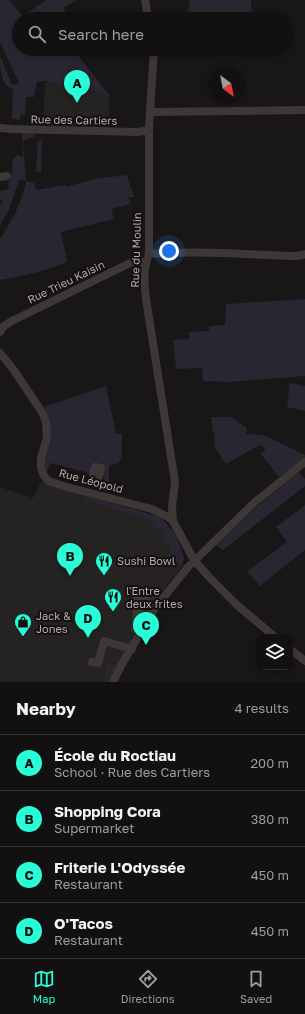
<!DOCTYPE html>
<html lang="en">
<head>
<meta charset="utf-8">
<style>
  body { margin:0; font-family:"Golos Text",sans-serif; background:#1b1919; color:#f1f3f6 }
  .controls { position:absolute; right:12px; bottom:12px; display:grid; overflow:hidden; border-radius:8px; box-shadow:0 2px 6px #0003 }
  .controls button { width:36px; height:36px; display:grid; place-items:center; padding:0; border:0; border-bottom:1px solid #313030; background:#121010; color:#f1f3f6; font:20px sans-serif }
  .compass { position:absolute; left:209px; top:68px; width:36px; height:36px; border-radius:50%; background:#121010; box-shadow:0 2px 6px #0003; rotate:148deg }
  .you { position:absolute; left:169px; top:251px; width:14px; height:14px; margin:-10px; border:3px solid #fff; border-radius:50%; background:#1a73e8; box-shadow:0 0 0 6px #1a73e833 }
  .badge { display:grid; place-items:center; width:26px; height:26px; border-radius:50%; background:#29fdd8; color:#111; font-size:13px; font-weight:700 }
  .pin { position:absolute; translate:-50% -33px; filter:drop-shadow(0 1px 2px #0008) }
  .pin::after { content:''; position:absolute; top:21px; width:14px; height:12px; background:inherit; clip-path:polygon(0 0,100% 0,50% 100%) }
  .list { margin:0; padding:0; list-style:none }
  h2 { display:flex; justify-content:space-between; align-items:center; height:52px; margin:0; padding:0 16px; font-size:17px }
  h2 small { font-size:13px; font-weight:400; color:#9c9d9f }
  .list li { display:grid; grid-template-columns:26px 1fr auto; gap:12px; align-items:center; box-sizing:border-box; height:56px; padding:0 16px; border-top:1px solid #313030 }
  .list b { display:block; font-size:15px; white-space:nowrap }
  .list p { margin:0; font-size:13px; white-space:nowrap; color:#9c9d9f }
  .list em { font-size:13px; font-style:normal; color:#9c9d9f }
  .icon { flex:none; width:22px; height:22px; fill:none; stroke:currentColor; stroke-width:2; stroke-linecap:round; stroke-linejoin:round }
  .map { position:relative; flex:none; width:305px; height:682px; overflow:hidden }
  .search { position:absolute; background:#121010; box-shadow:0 2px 6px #0003; left:12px; right:12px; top:12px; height:44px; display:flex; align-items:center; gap:10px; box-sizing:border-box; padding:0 14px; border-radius:22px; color:#9c9d9f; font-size:15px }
  .sheet { height:276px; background:#121010 }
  nav { display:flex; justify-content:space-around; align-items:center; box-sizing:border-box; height:56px; border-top:1px solid #313030; background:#121010; font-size:11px; color:#9c9d9f }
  nav a { display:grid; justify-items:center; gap:2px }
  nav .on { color:#29fdd8 }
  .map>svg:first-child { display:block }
  .built { fill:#252222 }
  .green { fill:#282630 }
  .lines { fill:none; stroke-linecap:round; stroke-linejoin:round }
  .minor { stroke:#3d3737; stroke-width:8 }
  .labels { text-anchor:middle; stroke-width:4; stroke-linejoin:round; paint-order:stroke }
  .street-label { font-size:11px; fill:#b9a7aa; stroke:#131111 }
  .poi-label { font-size:11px; fill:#b9a7aa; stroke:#131111; text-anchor:start }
</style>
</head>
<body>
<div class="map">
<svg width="305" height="682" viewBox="0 0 305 682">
  <rect width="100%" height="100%" fill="#181616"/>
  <path class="built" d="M45 81 105 93 109 98 110 127 47 125V116L44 115V108Z
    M44 480 55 487 161 517 176 535 183 554 184 558 182 566 158 597 111 682H0V487L33 498 41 482Z"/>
  <path class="green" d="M0 0H9L23 16 46 0H77L64 7 67 19H48L46 16 38 19H19V49H73L110 96 109 98 105 93 45 81 37 82 34 97H26L25 114 20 116V120L12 119 13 89C0 86 0 67 0 55L12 85 19 83 0 42Z
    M190 0H251L252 18 187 19Z
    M22 133H36L34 137 27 139 23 142 26 181 34 183 36 190 66 185V187L94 179 127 175 134 197H128L131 204 111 209 114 219 61 232 67 262C46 271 23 276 0 280V239L15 214 24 191 26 181 19 180 8 212 0 225V206L3 200H0V191L9 189 8 183 11 179 13 159 17 155 23 157Z
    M40 140H42L41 172H37L36 170 38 142Z
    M305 299V376L229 382 203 381 202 368 176 369 173 340 189 339V332L209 331V326L225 325 226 304Z
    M290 383 305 386V411L287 407Z
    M106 386 116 434H122V458L118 463 109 466V492L105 491 104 477 51 463 47 472 44 464 48 425 45 405 47 406Z
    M211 417H231L247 428 246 434 264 435 305 455V459L279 477 260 453 266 450 260 445 226 464 214 447 215 442Z
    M299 472 305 479V486L223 550 216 545 261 503Z
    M86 496 161 517 176 535 184 558 182 566 167 562 171 546 162 542C164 535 162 528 153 527V523L151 520 85 500Z
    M305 505V550L260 586 247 571 287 542 276 527Z
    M153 591 158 597 139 628 137 626 141 614Z
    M108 664 117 666 109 682H103L106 671 105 669Z"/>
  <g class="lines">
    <path class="minor" d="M145 0 148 19
      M154 49 149 126V254C143 269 144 283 146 299L175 482 172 506 173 521
      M150 112 305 110
      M0 128 12 129 138 132 149 130
      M0 177 7 176
      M149 254C199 250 248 255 298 256L305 254
      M0 332 4 326 12 321 132 262H146
      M0 353 13 369 42 412 46 422 47 437 41 458V468L44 476 49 481 63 486 152 509 168 517 173 521 194 560 209 577 237 605 275 637
      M95 467 101 468 99 476 93 474Z
      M137 612 135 602 137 597 140 596 146 599 142 607 137 612 135 629 140 634
      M290 649 305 661
      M92 662 98 663 104 641 132 649
      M113 682 122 664 155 608 188 567 255 502 305 462"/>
  </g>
  <defs>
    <g id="restaurant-pin" transform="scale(0.9)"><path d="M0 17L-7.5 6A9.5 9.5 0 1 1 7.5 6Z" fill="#29fdd8" stroke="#131111"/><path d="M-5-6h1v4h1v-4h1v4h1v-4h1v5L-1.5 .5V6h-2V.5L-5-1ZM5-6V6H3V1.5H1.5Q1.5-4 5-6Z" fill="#111"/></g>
    <g id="shop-pin" transform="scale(0.9)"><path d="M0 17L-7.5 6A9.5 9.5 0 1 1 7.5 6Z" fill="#29fdd8" stroke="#131111"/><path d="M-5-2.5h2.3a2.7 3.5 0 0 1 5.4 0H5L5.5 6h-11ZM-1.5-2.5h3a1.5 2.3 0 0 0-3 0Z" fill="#111"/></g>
  </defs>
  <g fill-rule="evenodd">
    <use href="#restaurant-pin" x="104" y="561"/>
    <use href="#restaurant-pin" x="113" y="597"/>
    <use href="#shop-pin" x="23" y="622"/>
  </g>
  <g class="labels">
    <g class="street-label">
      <text transform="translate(74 120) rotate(1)" y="4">Rue des Cartiers</text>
      <text transform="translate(136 250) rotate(-88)" y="4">Rue du Moulin</text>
      <text transform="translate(66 282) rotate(-26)" y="4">Rue Trieu Kaisin</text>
      <text transform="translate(91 481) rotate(15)" y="4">Rue Léopold</text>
    </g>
    <g class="poi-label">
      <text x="117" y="565">Sushi Bowl</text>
      <text x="126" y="595">l'Entre<tspan x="126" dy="13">deux frites</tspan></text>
      <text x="36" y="620">Jack &amp;<tspan x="36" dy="13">Jones</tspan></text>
    </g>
  </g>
</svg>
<div class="controls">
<button><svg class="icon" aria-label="layers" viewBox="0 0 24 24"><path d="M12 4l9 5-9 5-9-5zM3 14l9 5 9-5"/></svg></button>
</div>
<svg class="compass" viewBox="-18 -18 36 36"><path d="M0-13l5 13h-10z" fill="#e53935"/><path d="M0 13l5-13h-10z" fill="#9c9d9f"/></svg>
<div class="you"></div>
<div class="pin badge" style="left:77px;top:103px">A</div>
<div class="pin badge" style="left:70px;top:576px">B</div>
<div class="pin badge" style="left:146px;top:645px">C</div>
<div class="pin badge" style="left:88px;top:638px">D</div>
<div class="search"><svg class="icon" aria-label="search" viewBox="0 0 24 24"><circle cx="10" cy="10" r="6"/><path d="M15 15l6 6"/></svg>Search here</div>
</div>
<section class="sheet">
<h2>Nearby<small>4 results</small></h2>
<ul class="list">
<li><span class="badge">A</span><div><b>École du Roctiau</b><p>School · Rue des Cartiers</p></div><em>200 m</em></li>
<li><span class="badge">B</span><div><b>Shopping Cora</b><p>Supermarket</p></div><em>380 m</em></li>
<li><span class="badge">C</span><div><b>Friterie L'Odyssée</b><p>Restaurant</p></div><em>450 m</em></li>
<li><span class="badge">D</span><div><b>O'Tacos</b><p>Restaurant</p></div><em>450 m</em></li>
</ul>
</section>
<nav>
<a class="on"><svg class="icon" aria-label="map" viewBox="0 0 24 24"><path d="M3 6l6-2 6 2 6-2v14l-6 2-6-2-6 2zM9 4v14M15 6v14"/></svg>Map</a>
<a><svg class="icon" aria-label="directions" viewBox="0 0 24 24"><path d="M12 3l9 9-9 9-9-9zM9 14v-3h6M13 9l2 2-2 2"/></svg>Directions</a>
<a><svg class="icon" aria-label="saved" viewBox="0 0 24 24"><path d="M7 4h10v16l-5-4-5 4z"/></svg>Saved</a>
</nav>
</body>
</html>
